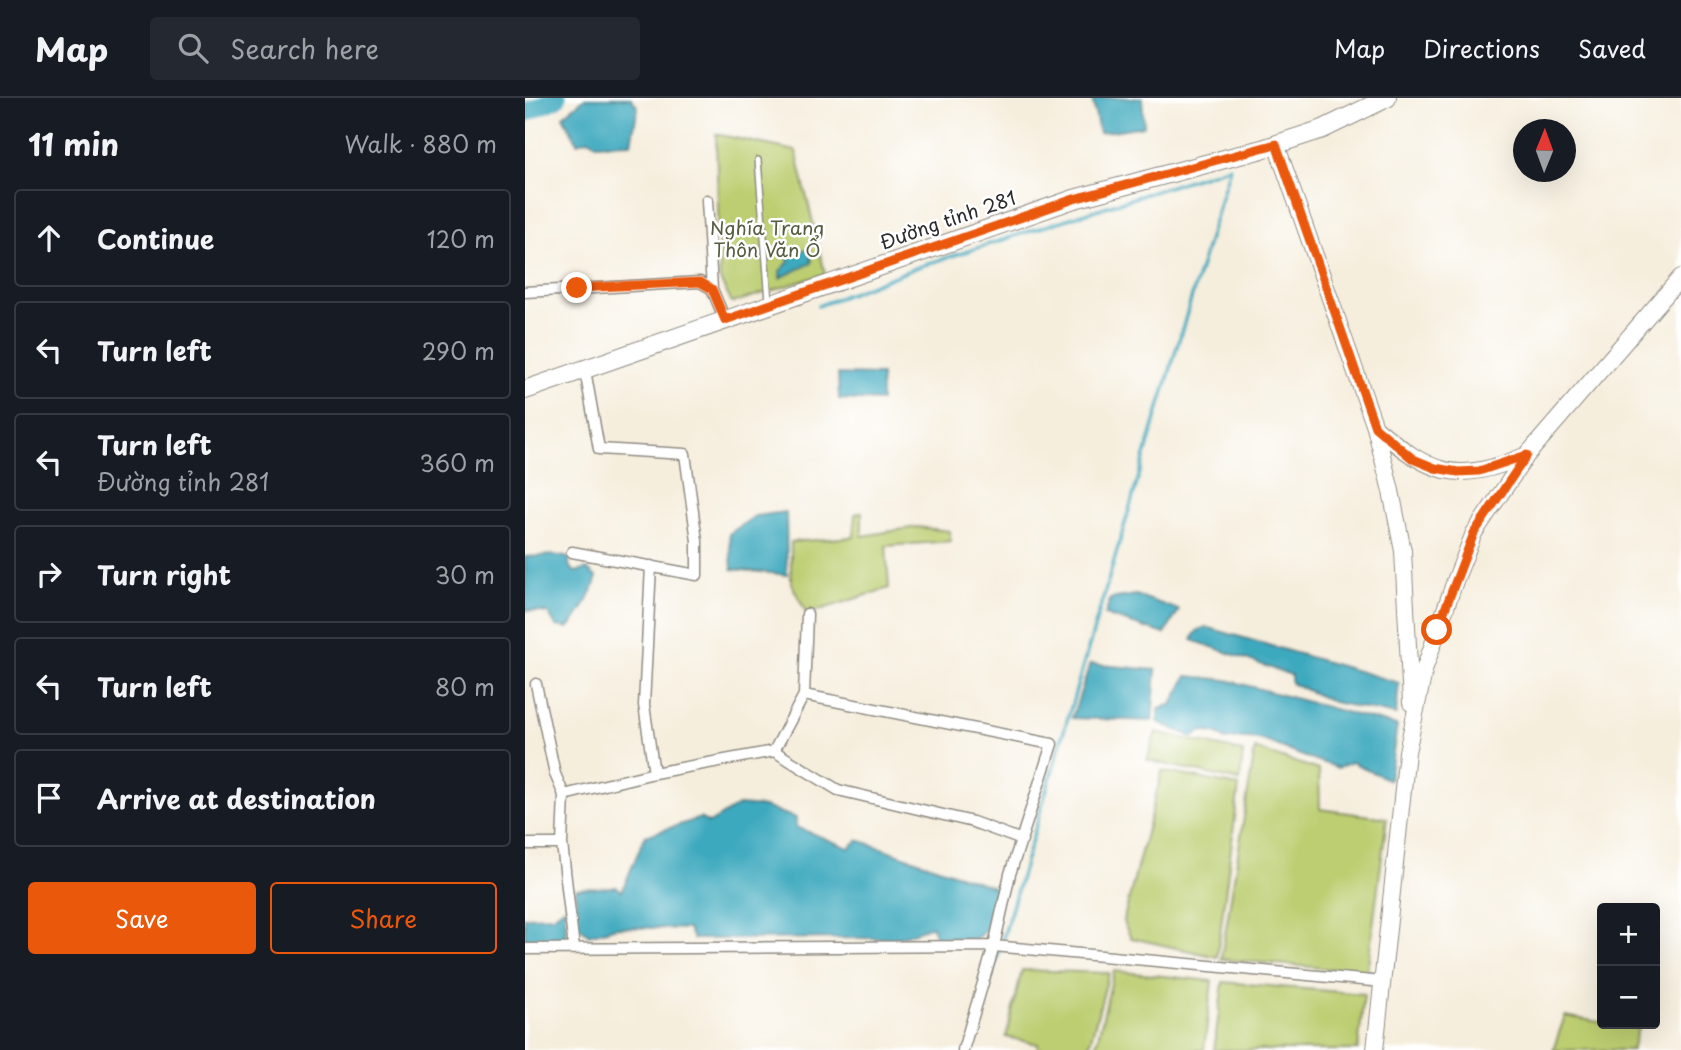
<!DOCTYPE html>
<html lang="en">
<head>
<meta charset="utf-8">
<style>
  body { margin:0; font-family:"Playpen Sans",sans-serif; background:#242831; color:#f1f3f6 }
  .controls { position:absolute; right:21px; bottom:21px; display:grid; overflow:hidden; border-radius:7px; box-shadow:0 7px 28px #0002 }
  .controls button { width:63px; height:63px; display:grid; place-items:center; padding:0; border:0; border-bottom:2px solid #363941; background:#171b24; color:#f1f3f6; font:35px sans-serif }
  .compass { position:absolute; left:988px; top:21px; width:63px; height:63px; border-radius:50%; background:#171b24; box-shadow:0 7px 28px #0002; rotate:1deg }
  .stop { position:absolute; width:21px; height:21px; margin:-16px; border:5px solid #ea580c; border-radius:50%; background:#fff }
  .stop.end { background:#ea580c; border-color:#fff; box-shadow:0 2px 7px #0008 }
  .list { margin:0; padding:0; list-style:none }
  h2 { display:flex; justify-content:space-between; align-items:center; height:91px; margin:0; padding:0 28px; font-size:30px }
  h2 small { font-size:23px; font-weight:400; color:#9ea1a6 }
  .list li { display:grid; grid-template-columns:46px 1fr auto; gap:21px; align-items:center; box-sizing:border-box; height:98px; margin:0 14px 14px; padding:0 14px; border:2px solid #363941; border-radius:7px }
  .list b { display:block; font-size:26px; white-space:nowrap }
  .list p { margin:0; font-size:23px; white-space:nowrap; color:#9ea1a6 }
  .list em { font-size:23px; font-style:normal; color:#9ea1a6 }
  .actions { display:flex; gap:14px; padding:21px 28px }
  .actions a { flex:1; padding:16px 0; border:2px solid #ea580c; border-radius:7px; text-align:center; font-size:24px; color:#ea580c }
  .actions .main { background:#ea580c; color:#fff }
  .icon { flex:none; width:38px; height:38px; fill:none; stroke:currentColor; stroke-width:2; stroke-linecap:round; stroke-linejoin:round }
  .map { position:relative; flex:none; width:1156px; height:952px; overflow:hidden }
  header { display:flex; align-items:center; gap:42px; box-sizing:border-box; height:98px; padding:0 35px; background:#171b24; border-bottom:2px solid #363941 }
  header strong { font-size:33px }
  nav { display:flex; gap:38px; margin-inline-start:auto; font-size:24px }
  .search { width:490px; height:63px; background:#242831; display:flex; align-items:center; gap:18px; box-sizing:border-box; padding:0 24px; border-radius:7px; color:#9ea1a6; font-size:26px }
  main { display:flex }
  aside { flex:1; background:#171b24 }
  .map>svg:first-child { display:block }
  .green { fill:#bcce71; stroke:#747c4e; stroke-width:2 }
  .water { fill:#3ea9be; stroke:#346a74; stroke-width:2 }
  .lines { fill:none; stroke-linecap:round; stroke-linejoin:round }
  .stream { stroke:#3ea9be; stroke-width:3.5 }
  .river { stroke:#3ea9be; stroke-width:19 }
  .service-casing { stroke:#908c84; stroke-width:8 }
  .minor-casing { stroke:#908c84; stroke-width:13 }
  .secondary-casing { stroke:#908c84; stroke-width:18 }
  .primary-casing { stroke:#908c84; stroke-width:20 }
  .service { stroke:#fff; stroke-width:5 }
  .minor { stroke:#fff; stroke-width:10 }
  .secondary { stroke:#fff; stroke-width:16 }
  .primary { stroke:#fff; stroke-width:18 }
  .route { stroke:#ea580c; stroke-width:9 }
  .labels { text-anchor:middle; stroke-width:5; stroke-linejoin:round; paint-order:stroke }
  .street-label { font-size:19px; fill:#2b2b2b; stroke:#fff }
  .park-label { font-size:19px; fill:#565c40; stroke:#fff }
</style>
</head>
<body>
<header>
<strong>Map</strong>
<div class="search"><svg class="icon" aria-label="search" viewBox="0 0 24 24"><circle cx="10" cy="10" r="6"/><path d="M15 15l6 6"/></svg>Search here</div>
<nav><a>Map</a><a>Directions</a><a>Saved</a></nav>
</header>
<main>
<aside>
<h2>11 min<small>Walk · 880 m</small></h2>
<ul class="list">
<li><svg class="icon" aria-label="ahead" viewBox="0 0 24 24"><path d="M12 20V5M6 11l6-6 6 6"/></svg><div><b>Continue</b></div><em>120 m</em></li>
<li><svg class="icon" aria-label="left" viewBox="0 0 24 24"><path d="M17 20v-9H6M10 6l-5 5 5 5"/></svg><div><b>Turn left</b></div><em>290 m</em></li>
<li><svg class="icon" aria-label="left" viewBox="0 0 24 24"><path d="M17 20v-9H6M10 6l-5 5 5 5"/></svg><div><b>Turn left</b><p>Đường tỉnh 281</p></div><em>360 m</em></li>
<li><svg class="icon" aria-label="right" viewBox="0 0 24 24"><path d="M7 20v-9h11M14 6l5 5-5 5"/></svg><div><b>Turn right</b></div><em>30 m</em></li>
<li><svg class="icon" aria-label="left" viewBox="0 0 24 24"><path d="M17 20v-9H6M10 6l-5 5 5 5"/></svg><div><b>Turn left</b></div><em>80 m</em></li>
<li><svg class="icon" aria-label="arrive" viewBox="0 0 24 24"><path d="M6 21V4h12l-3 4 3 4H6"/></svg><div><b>Arrive at destination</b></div></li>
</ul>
<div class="actions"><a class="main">Save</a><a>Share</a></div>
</aside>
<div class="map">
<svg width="1156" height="952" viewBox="0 0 1156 952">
  <rect width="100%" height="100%" fill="#fff"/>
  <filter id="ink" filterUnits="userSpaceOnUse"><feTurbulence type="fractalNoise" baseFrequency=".0143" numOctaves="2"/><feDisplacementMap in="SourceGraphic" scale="14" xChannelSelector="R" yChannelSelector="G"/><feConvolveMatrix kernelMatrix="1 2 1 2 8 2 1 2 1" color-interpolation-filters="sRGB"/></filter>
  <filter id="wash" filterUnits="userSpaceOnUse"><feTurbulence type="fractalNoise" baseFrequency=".00686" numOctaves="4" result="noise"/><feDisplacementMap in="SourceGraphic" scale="28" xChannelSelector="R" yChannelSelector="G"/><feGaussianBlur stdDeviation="1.57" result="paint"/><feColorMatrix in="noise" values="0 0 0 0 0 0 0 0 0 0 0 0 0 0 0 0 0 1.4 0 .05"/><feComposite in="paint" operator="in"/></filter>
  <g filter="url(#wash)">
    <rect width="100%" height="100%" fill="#f6eedd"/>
    <path class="green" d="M191 36 271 53 300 176 207 205 195 182Z
      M337 414V438L392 429 424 433 426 443 361 448 364 490 282 516 266 485V444L329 439 330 416Z
      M631 634 718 654 715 683 622 662Z
      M730 651 794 672 795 711 862 720 842 874 696 861Z
      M637 673 714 688 692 859 606 840 598 824Z
      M497 872 584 875 563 952H513V946L481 939Z
      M589 873 687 883 679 952H570Z
      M698 884 839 896 833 952H689Z
      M1040 918 1113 931 1107 952H1028Z"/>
    <path class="water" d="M60 0H106L113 9 106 45 71 46 64 41 52 45 38 18Z
      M567 0H617L619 28 574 35Z
      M285 151 287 165 255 180V173L264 164 261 154Z
      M313 276 356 277V303L314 301Z
      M261 414 262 477 207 471 204 436 230 418Z
      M30 457 45 460 44 468 50 474 62 471 71 479C72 490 51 522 43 530L31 528 23 515 0 512V459Z
      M611 497 654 512 640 536 580 517 585 501Z
      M681 529 874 585 871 617 808 604 766 585V577L667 542 671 534Z
      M565 566 631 572 627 623 547 620Z
      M662 578 702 582 872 628 864 682 827 664 813 670C799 664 784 661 770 655 743 644 732 636 700 642L693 636 677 633 668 639 633 624 634 611 647 606Z
      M214 707 239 709 271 720V729L324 750 333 742 474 791 461 832 449 842 411 840 407 828 373 840 168 841 163 831 92 829 64 837 51 826V791L92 789 97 793 120 738 175 720 184 725Z
      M40 809 41 838 33 842H0V819L28 818Z"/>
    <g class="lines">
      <path class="stream" d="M293 208 393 169 705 69 445 952"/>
      <path class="river" d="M0 15 32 0"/>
    </g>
  </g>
  <g filter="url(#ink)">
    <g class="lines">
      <g class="service-casing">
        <path id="service" d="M233 62 244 203"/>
      </g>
      <g class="minor-casing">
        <path id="minor" d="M182 102 187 191
          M0 194 175 184 187 191 200 222
          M47 454 172 477V443L160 356 74 351 60 272
          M126 468 119 607 129 675
          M11 586 30 676 39 697 37 746 49 851
          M279 597 527 646 485 776 469 848 438 952
          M249 653 279 597 282 516
          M39 697 129 675 249 653 313 692 448 724 497 742
          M0 746H37
          M0 851 469 848 858 884"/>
      </g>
      <g class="secondary-casing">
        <path id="secondary" d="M751 46 850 329 866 393 878 453 886 605
          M850 329C907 377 930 387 1002 357
          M850 952 882 654 900 569 930 483 949 435 1002 357 1156 179"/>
      </g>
      <g class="primary-casing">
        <path id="primary" d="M0 292 549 101 737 51 798 31 862 0"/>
      </g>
      <use href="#service" class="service"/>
      <use href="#minor" class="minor"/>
      <use href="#secondary" class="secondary"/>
      <use href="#primary" class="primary"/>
    </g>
  </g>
  <g class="lines" filter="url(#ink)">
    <path class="route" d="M52 190 175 184 187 191 200 222 549 101 751 46 850 329 888 361 910 370 933 374 954 373 1002 357 949 435 912 532"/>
  </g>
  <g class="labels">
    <g class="street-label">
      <text transform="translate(423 122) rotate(-19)" y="7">Đường tỉnh 281</text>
    </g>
    <g class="park-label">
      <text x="242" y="137">Nghĩa Trang<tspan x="242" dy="22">Thôn Văn Ổ</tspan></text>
    </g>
  </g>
</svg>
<div class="controls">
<button>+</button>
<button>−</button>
</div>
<svg class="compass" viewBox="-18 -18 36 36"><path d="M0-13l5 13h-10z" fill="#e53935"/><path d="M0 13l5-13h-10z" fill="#9ea1a6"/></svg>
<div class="stop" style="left:912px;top:532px"></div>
<div class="stop end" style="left:52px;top:190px"></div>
</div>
</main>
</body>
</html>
